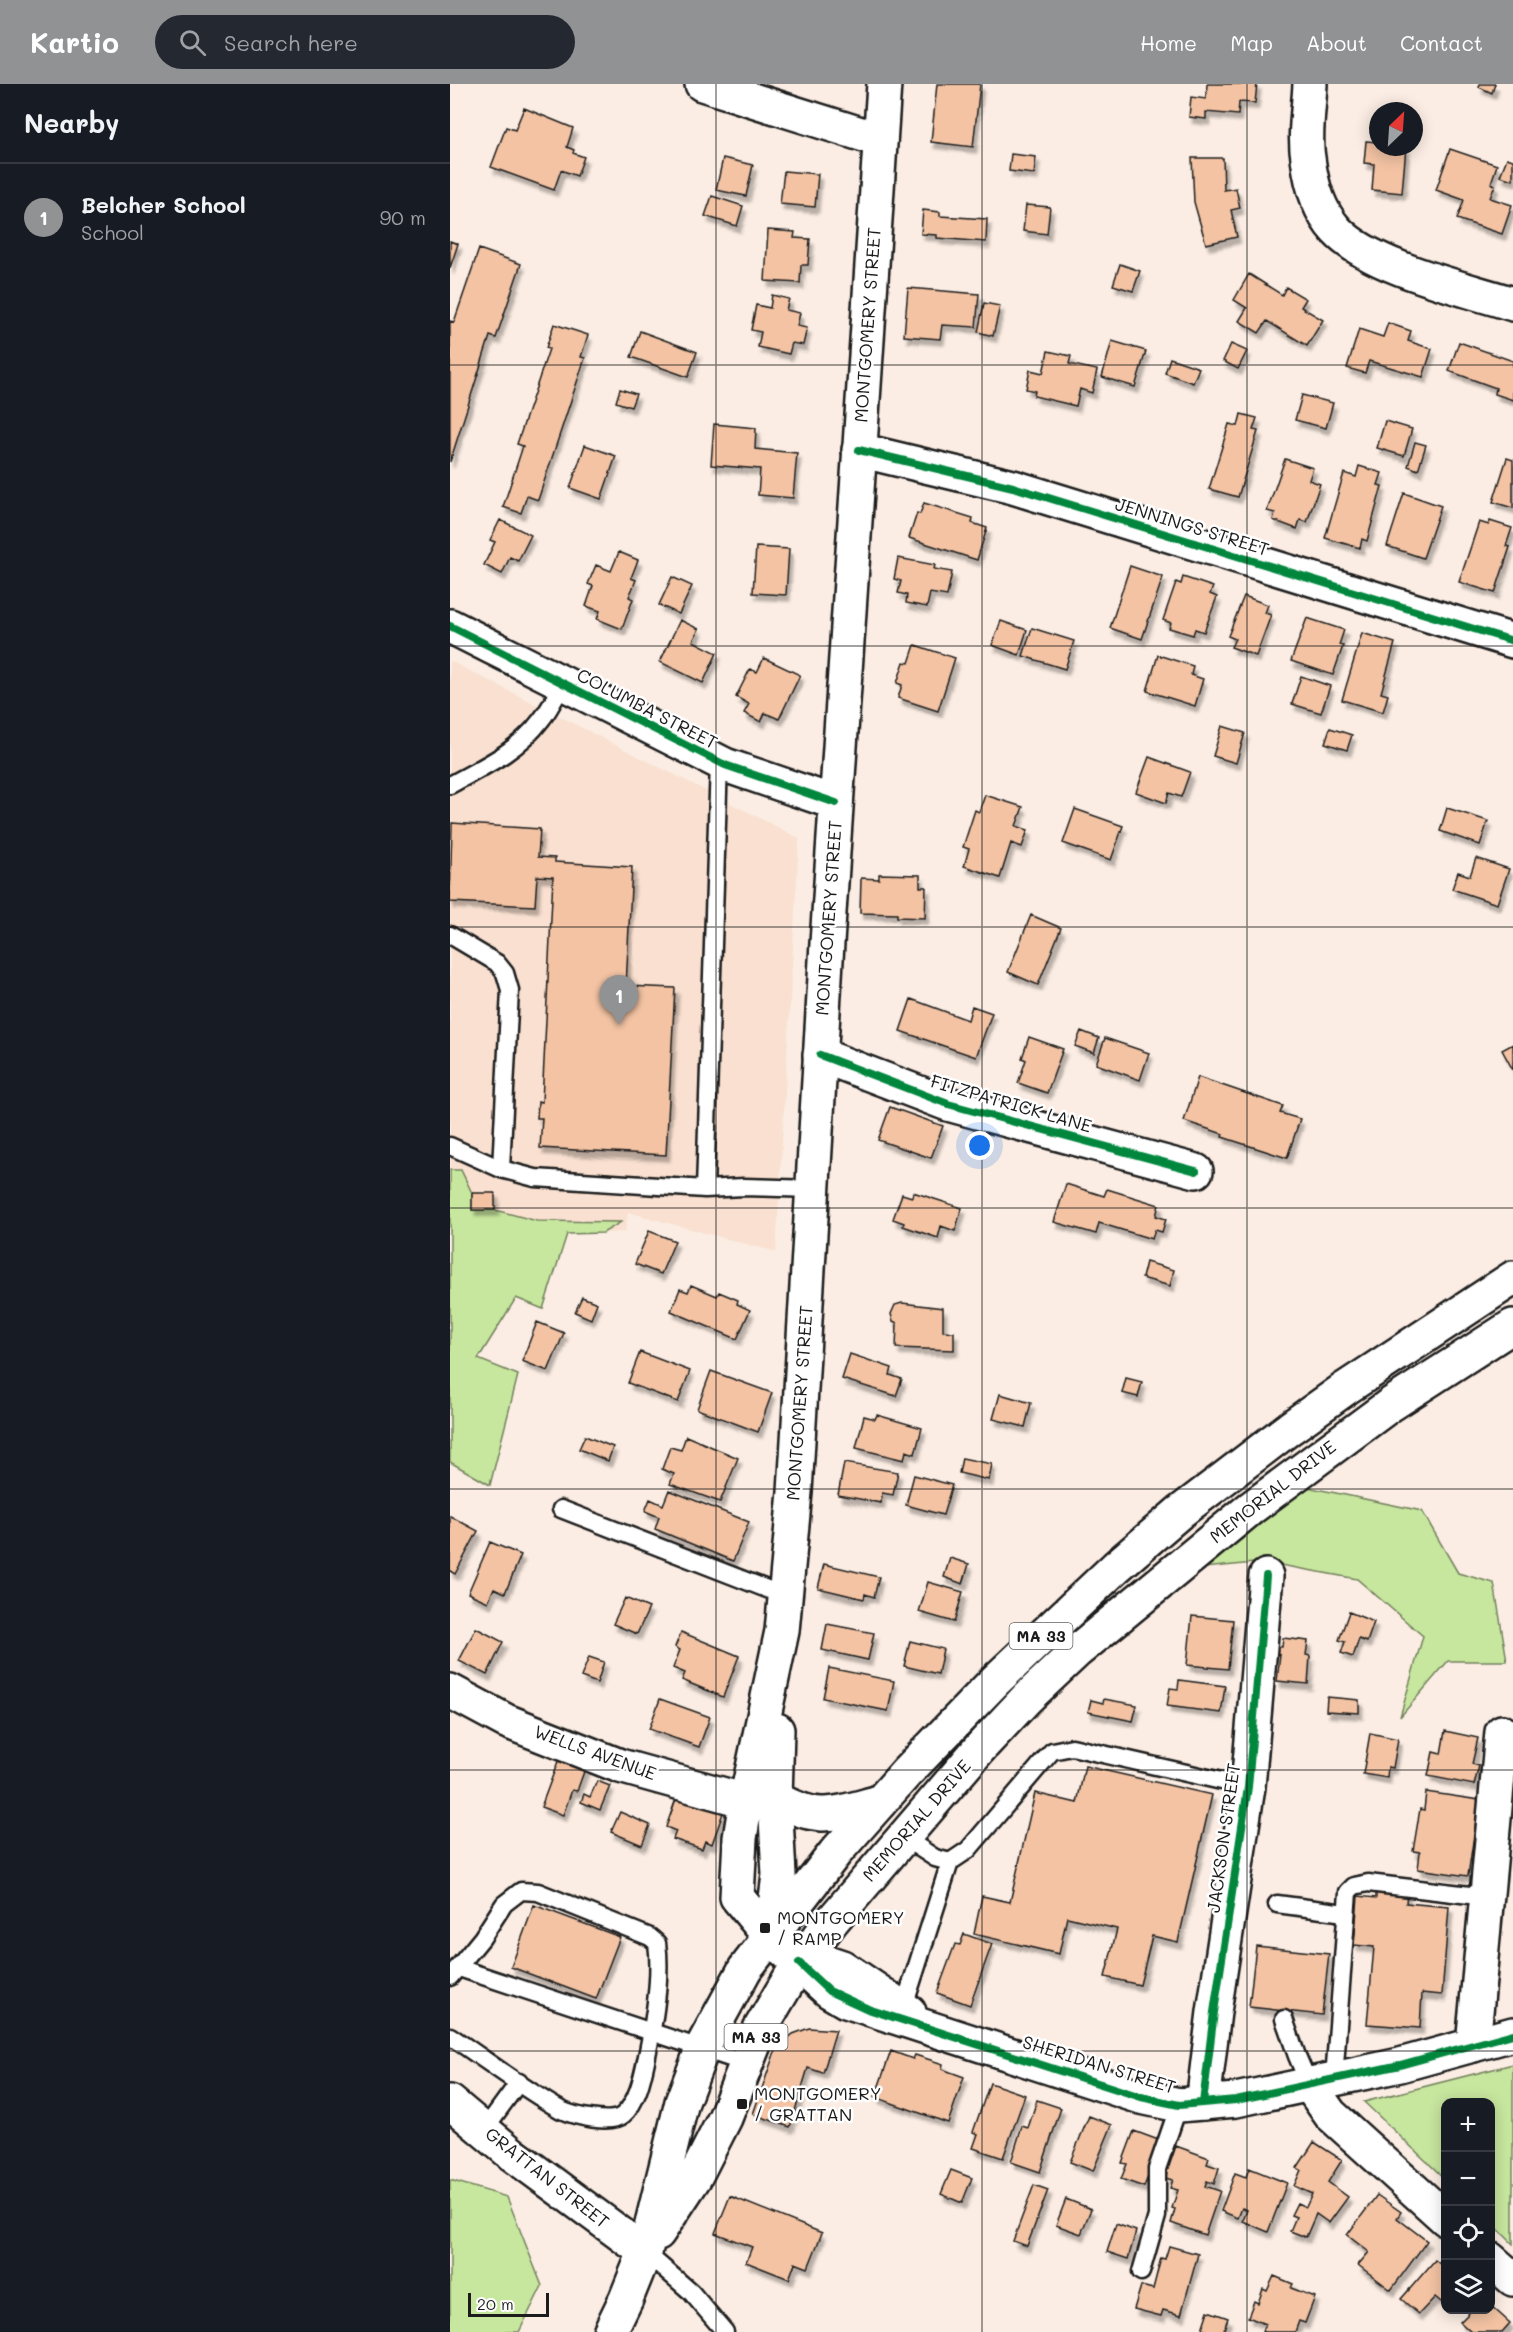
<!DOCTYPE html>
<html lang="en">
<head>
<meta charset="utf-8">
<style>
  body { margin:0; font-family:Mali,sans-serif; background:#242831; color:#f1f3f6 }
  .controls { position:absolute; right:18px; bottom:18px; display:grid; overflow:hidden; border-radius:12px; box-shadow:0 3px 15px #0003 }
  .controls button { width:54px; height:54px; display:grid; place-items:center; padding:0; border:0; border-bottom:2px solid #363941; background:#171b24; color:#f1f3f6; font:30px sans-serif }
  .compass { position:absolute; left:919px; top:18px; width:54px; height:54px; border-radius:50%; background:#171b24; box-shadow:0 3px 15px #0003; rotate:25deg }
  .scale { position:absolute; left:18px; bottom:15px; width:81px; box-sizing:border-box; padding-left:6px; border:3px solid #1c1c1c; border-top:0; font-size:16px; line-height:21px; white-space:nowrap; color:#1c1c1c; -webkit-text-stroke:4px #fff; paint-order:stroke }
  .you { position:absolute; left:530px; top:1062px; width:21px; height:21px; margin:-15px; border:4px solid #fff; border-radius:50%; background:#1a73e8; box-shadow:0 0 0 9px #1a73e833 }
  .badge { display:grid; place-items:center; width:39px; height:39px; border-radius:50%; background:#919294; color:#fff; font-size:20px; font-weight:700 }
  .pin { position:absolute; translate:-50% -50px; filter:drop-shadow(0 2px 3px #0008) }
  .pin::after { content:''; position:absolute; top:32px; width:21px; height:18px; background:inherit; clip-path:polygon(0 0,100% 0,50% 100%) }
  .list { margin:0; padding:0; list-style:none }
  h2 { display:flex; justify-content:space-between; align-items:center; height:78px; margin:0; padding:0 24px; font-size:26px }
  h2 small { font-size:20px; font-weight:400; color:#9ea1a6 }
  .list li { display:grid; grid-template-columns:39px 1fr auto; gap:18px; align-items:center; box-sizing:border-box; height:108px; padding:0 24px; border-top:2px solid #363941 }
  .list b { display:block; font-size:22px; white-space:nowrap }
  .list p { margin:0; font-size:20px; white-space:nowrap; color:#9ea1a6 }
  .list em { font-size:20px; font-style:normal; color:#9ea1a6 }
  .icon { flex:none; width:33px; height:33px; fill:none; stroke:currentColor; stroke-width:2; stroke-linecap:round; stroke-linejoin:round }
  .map { position:relative; flex:none; width:1063px; height:2248px; overflow:hidden }
  header { display:flex; align-items:center; gap:36px; box-sizing:border-box; height:84px; padding:0 30px; background:#919294; color:#fff }
  header strong { font-size:28px }
  nav { display:flex; gap:33px; margin-inline-start:auto; font-size:21px }
  .search { width:420px; height:54px; background:#242831; display:flex; align-items:center; gap:15px; box-sizing:border-box; padding:0 21px; border-radius:33px; color:#9ea1a6; font-size:22px }
  main { display:flex }
  aside { flex:1; background:#171b24 }
  .map>svg:first-child { display:block }
  .built { fill:#f9e0d0 }
  .green { fill:#c7e69e; stroke:#72815d; stroke-width:1.5 }
  .building { fill:#f3c3a3; stroke:#1c1c1c; stroke-width:1.5; filter:url(#shadow) }
  .lines { fill:none; stroke-linecap:round; stroke-linejoin:round }
  .lane-casing { stroke:#1c1c1c; stroke-width:21 }
  .street-casing { stroke:#1c1c1c; stroke-width:38 }
  .secondary-casing { stroke:#1c1c1c; stroke-width:38 }
  .primary-casing { stroke:#1c1c1c; stroke-width:38 }
  .lane { stroke:#fff; stroke-width:16 }
  .street { stroke:#fff; stroke-width:33 }
  .secondary { stroke:#fff; stroke-width:33 }
  .primary { stroke:#fff; stroke-width:33 }
  .cycleway-casing { stroke:#fff; stroke-width:11 }
  .cycleway { stroke:#00873e; stroke-width:8 }
  .grid { fill:none; stroke:#1c1c1c; stroke-width:1.5; stroke-opacity:0.55 }
  .poi-dot { fill:#1c1c1c; stroke:#fff; stroke-width:2 }
  .labels { text-anchor:middle; stroke-width:5; stroke-linejoin:round; paint-order:stroke }
  .shield { fill:#fff; stroke:#606060; stroke-width:1.5 }
  .shield-label { font-size:16px; font-weight:bold; fill:#1c1c1c }
  .street-label { font-size:18px; fill:#1c1c1c; stroke:#fff }
  .poi-label { font-size:18px; fill:#1c1c1c; stroke:#fff; text-anchor:start }
</style>
</head>
<body>
<header>
<strong>Kartio</strong>
<div class="search"><svg class="icon" aria-label="search" viewBox="0 0 24 24"><circle cx="10" cy="10" r="6"/><path d="M15 15l6 6"/></svg>Search here</div>
<nav><a>Home</a><a>Map</a><a>About</a><a>Contact</a></nav>
</header>
<main>
<aside>
<h2>Nearby<small></small></h2>
<ul class="list">
<li><span class="badge">1</span><div><b>Belcher School</b><p>School</p></div><em>90 m</em></li>
</ul>
</aside>
<div class="map">
<svg width="1063" height="2248" viewBox="0 0 1063 2248">
  <defs>
    <filter id="shadow"><feDropShadow dx="3.5" dy="6" stdDeviation="1.5" flood-color="#0004"/></filter>
  </defs>
  <rect width="100%" height="100%" fill="#fbede3"/>
  <filter id="ink" filterUnits="userSpaceOnUse"><feTurbulence type="fractalNoise" baseFrequency=".0167" numOctaves="2"/><feDisplacementMap in="SourceGraphic" scale="12" xChannelSelector="R" yChannelSelector="G"/><feConvolveMatrix kernelMatrix="1 2 1 2 8 2 1 2 1" color-interpolation-filters="sRGB"/></filter>
  <g filter="url(#ink)">
    <path class="built" d="M0 577 349 754 326 1168 178 1128 175 1148 117 1150 93 1225 66 1214 28 1275 68 1291 40 1401 0 1378Z"/>
    <path class="green" d="M0 1086H11L22 1109V1126H45L87 1137 171 1138 153 1149 117 1150 93 1225 66 1214 28 1275 68 1291 40 1401 0 1378Z
      M857 1403 972 1427 1008 1489 1044 1499 1057 1577H998L950 1633 973 1552 907 1495 814 1478 744 1485Z
      M1063 1980V2160L1041 2138 1040 2018H996L995 2095 914 2018Z
      M0 2096 57 2113 92 2202 69 2248H0Z"/>
    <path class="building" d="M487 0H530L523 63 481 58Z
      M757 0H807L805 19 789 18 788 31 756 28V35L739 33 741 13 756 15Z
      M1030 0H1045L1042 9 1029 3Z
      M74 24 123 44 117 63 124 66 123 69 134 73 127 92 111 86 104 106 41 83 56 43 65 46Z
      M916 57 928 58V63H956L952 109 922 106 924 80 914 79Z
      M1000 65 1047 81 1041 99 1045 101 1040 114 1062 121 1052 150 1007 135 1014 116 986 106Z
      M561 70 586 73 584 90 559 87Z
      M273 74 303 81 296 112 266 106Z
      M742 74H773L774 106 786 104 790 124 781 126 787 153 756 160 744 118Z
      M1057 74 1063 76V96L1050 92Z
      M334 87 368 90 365 123 330 120Z
      M262 112 293 122 287 142 255 132Z
      M576 121 600 123 597 150 573 147Z
      M473 126 490 128V132L537 135 536 158 487 154V151L471 150Z
      M318 146 345 148 344 154 360 155 358 181H351L350 199 315 197Z
      M0 157 8 160 0 184Z
      M29 165 71 180 46 254 40 252 0 378V237L4 238Z
      M670 180 690 187 683 207 663 201Z
      M799 190 832 211 836 203 856 215 851 223 873 236 857 262 817 237 809 249 789 237 797 224 784 216Z
      M458 204 529 210 526 243 492 241 490 255 454 252Z
      M322 211 339 215 336 226 350 229 347 242 357 244 353 261 342 259 339 270 308 263 311 248 301 246 306 221 320 224Z
      M534 219 550 222 543 252 528 248Z
      M938 239 961 247 958 257 982 265 973 293 919 277 915 289 897 284 909 245 933 253Z
      M104 240 138 251 131 273 135 274 88 416 77 412 71 429 53 423 73 362 67 360 99 265 96 264Z
      M190 247 247 268 238 293 181 273Z
      M662 257 696 267 685 303 652 293Z
      M1009 258 1063 277V316L1045 310 1046 304 999 287Z
      M781 260 797 267 788 285 773 277Z
      M598 267 621 272 619 280 647 286 642 309 630 305 626 322 584 312 585 307 576 305 580 286 593 289Z
      M720 274 749 284 743 299 715 289Z
      M170 305 186 310 181 323 166 318Z
      M852 311 883 319 876 344 845 336Z
      M791 330 807 334 803 346 808 347 788 413 759 405 779 340 788 342Z
      M935 337 962 345 954 372 927 364Z
      M264 340 306 344 305 365 347 369 343 414 308 411 310 385 261 381Z
      M965 358 976 361 968 386 958 382Z
      M135 361 166 372 151 415 120 404Z
      M1057 374 1063 376V424L1043 418Z
      M835 375 863 384 859 396 870 400 857 438 850 436 847 445 823 436 825 429 817 427Z
      M909 382 932 389 928 401 932 402 917 457 912 455 910 464 875 454 894 389 906 393Z
      M954 409 991 422 973 474 937 462Z
      M474 419 523 434 522 439 537 444 527 476 459 454 467 429 470 430Z
      M50 436 81 451 68 477 60 473 52 490 34 481 45 458 40 456Z
      M1040 437 1062 444 1056 462 1060 463 1045 509 1009 498 1029 438 1039 441Z
      M306 463 339 465 336 511 303 509Z
      M169 468 188 476 181 494 186 496 179 513 183 515 172 545 147 535 150 527 136 522 143 502 138 500 146 481 161 487Z
      M448 474 485 481 484 485 502 488 497 512 480 509 477 523 456 519 457 511 448 509 451 497 444 495Z
      M680 482 713 493 692 555 660 544Z
      M222 493 242 502 229 530 209 521Z
      M733 493 763 503 760 510 767 513 754 548 745 545 743 551 719 544 721 539 713 536 726 498 731 500Z
      M794 512 818 521 815 529 821 531 806 572 781 563 785 555 778 552Z
      M857 534 894 546 889 561 893 562 883 591 841 577Z
      M230 536 249 545 243 557 267 569 253 599 210 578Z
      M551 537 577 546 569 571 542 561Z
      M582 544 624 557 615 585 573 572Z
      M912 549 945 559 931 609 938 611 933 628 892 616Z
      M465 561 505 574 488 627 448 614 452 601 447 599 454 578 459 579Z
      M708 571 743 582 741 591 753 595 745 622 697 607Z
      M314 574 350 591 329 635 315 629 311 638 294 629 299 620 286 613 300 585 307 588Z
      M851 592 880 602 871 629 842 620Z
      M772 642 795 649 786 679 763 672Z
      M880 644 902 651 897 666 875 659Z
      M699 673 740 688 731 713 719 709 716 719 686 708Z
      M535 711 573 723 566 742 578 746 572 763 561 759 550 794 514 782 519 765 513 763 525 726 529 728Z
      M997 724 1038 737 1030 761 990 747Z
      M625 725 673 742 661 776 613 759Z
      M2 739 90 745 88 773 105 774V778L182 783 176 902 225 904 216 1071 90 1064 92 1034H87L88 1017 92 1018 103 793 87 792 85 822 0 818Z
      M1026 774 1059 785 1047 820 1002 805 1008 788 1020 792Z
      M429 790 470 791V803H476L475 834 447 833V830L410 829 411 794 429 795Z
      M581 831 611 844 588 901 558 888Z
      M461 915 518 936 522 922 542 929 526 973 450 947Z
      M631 947 649 954 644 969 625 962Z
      M579 953 613 965 597 1009 568 999 576 976 572 974Z
      M655 954 699 969 690 996 646 980Z
      M1063 960V986L1052 966Z
      M748 993 833 1022 830 1029 850 1035 837 1074 772 1053 773 1050 734 1037Z
      M440 1023 493 1042 481 1074 428 1056Z
      M616 1100 654 1112 657 1105 709 1121 706 1132 716 1135 712 1148 705 1146 702 1155 649 1139 646 1150 604 1138Z
      M463 1108 512 1124 505 1147 491 1142 488 1154 453 1142 454 1139 443 1135 452 1110 462 1113Z
      M22 1109H45V1126H22Z
      M199 1147 225 1157 211 1190 185 1180Z
      M696 1178 724 1186 720 1202 692 1194Z
      M241 1201 267 1212 269 1208 288 1216 287 1220 300 1226 287 1255 221 1227 230 1205 238 1208Z
      M132 1213 147 1219 141 1235 125 1228Z
      M452 1219 493 1224V1247L504 1248V1266L446 1264 447 1239 443 1237 441 1230 445 1221Z
      M87 1238 114 1249 98 1287 72 1277Z
      M190 1268 240 1287 228 1318 178 1299Z
      M400 1270 442 1284 440 1291 452 1295 446 1312 392 1295Z
      M261 1287 322 1309 308 1348 247 1325Z
      M676 1294 692 1298 688 1313 672 1309Z
      M550 1310 581 1319 575 1343 543 1335Z
      M427 1331 472 1344 465 1370 456 1367 454 1376 406 1364 414 1332 425 1335Z
      M135 1352 163 1363 158 1377 129 1365Z
      M236 1352 288 1374 270 1418 220 1400 224 1390 212 1385 220 1363 231 1366Z
      M512 1374 542 1380 539 1396 509 1389Z
      M394 1379 448 1388 443 1411 432 1409 431 1419 388 1411Z
      M464 1391 502 1401 493 1431 456 1421Z
      M219 1406 299 1438 283 1477 205 1445 209 1433 195 1427 200 1415 213 1421Z
      M0 1432 28 1447 5 1490 0 1487Z
      M40 1458 71 1471 55 1509 44 1504 38 1518 18 1509Z
      M500 1474 519 1480 513 1500 494 1493Z
      M374 1480 429 1493 424 1513 415 1510 414 1515 368 1504Z
      M478 1498 513 1508 504 1538 469 1528Z
      M175 1514 199 1524 187 1550 163 1540Z
      M899 1528 924 1538 917 1558 909 1555 903 1573 891 1569 895 1558 889 1556Z
      M742 1532 783 1536 778 1585 737 1581Z
      M377 1540 424 1549 418 1576 372 1566Z
      M26 1544 53 1558 37 1591 9 1577Z
      M231 1548 289 1572 273 1613 232 1596 235 1589 223 1584 230 1566 225 1563Z
      M833 1554 858 1557 856 1571 860 1572 858 1600 827 1597 830 1571 823 1570 824 1562 832 1563Z
      M460 1557 493 1565 488 1590 454 1582Z
      M139 1573 154 1578 147 1599 131 1593Z
      M379 1584 444 1597 438 1627 373 1614Z
      M729 1596 775 1602 771 1629 717 1622 720 1604 728 1605Z
      M877 1613 909 1616V1629L876 1627Z
      M210 1615 260 1633 249 1663 199 1645Z
      M654 1615 687 1621 683 1637 638 1628 641 1616 653 1619Z
      M995 1647 1028 1654 1022 1680 1029 1682 1024 1701 978 1692 983 1668 991 1670Z
      M920 1649 948 1655 943 1684 938 1683 937 1694 913 1690Z
      M110 1672 136 1682 127 1707 122 1706 113 1731 91 1723Z
      M635 1682 762 1711 728 1858 702 1852 690 1901 655 1893 667 1845 617 1833 609 1870 524 1850 532 1812 560 1818 585 1709 627 1719Z
      M147 1697 160 1702 150 1726 131 1718 134 1710 140 1713Z
      M976 1708 1029 1716 1018 1792 968 1785 970 1768 963 1767 970 1725 974 1726Z
      M227 1712 273 1729 262 1760 255 1757 252 1765 223 1755 226 1747 216 1743Z
      M170 1728 200 1741 192 1761 161 1748Z
      M926 1806 957 1808 956 1819 999 1823 992 1911 972 1909 970 1944 917 1940 924 1863 904 1861 908 1812 926 1814Z
      M84 1821 170 1853 146 1915 61 1883Z
      M514 1850 542 1860 520 1921 487 1909 505 1860 510 1861Z
      M806 1862 879 1870 872 1931 799 1923Z
      M359 1944 386 1946 373 1989 358 1984 340 2043 303 2030 324 1970 328 1963 343 1950Z
      M441 1967 463 1975 465 1971 493 1980 492 1985 514 1993 498 2039 425 2013Z
      M540 1999 575 2011 553 2074 523 2064 528 2050 523 2048Z
      M587 2016 611 2024 590 2088 561 2078 572 2042 578 2044Z
      M639 2032 662 2041 643 2087 620 2078Z
      M684 2047 711 2057 694 2103 671 2095 677 2080 672 2079Z
      M864 2058 892 2076 878 2098 898 2113 879 2139 866 2130 856 2153 840 2147 846 2133 841 2131 847 2119 856 2123 862 2110 844 2102 851 2086 847 2084Z
      M726 2062 759 2074 757 2080 769 2084 764 2100 757 2097 755 2102 770 2107 755 2151 721 2139 725 2125 722 2124 728 2106 720 2104 723 2096 715 2094Z
      M799 2084 837 2099 818 2148 793 2137 797 2126 792 2124 788 2134 771 2127 785 2089 796 2093Z
      M501 2086 522 2094 512 2119 491 2110Z
      M584 2101 598 2106 577 2162 563 2157Z
      M927 2111 951 2128 947 2134 977 2157 941 2206 908 2181 919 2168 897 2151Z
      M280 2112 372 2149 358 2184 345 2179 339 2195 296 2178 302 2163 265 2149Z
      M616 2115 641 2125 631 2150 606 2141Z
      M666 2140 686 2147 678 2175 657 2168Z
      M719 2162 748 2170 731 2231 713 2226 711 2232 684 2225 691 2202 703 2205 711 2174 715 2175Z
      M985 2176 996 2185V2222L985 2213 969 2230 951 2215Z
      M824 2192 843 2200 841 2204 865 2213 855 2239 849 2237 845 2248H812L815 2240 798 2233 804 2217 808 2219 813 2205 817 2207Z
      M1040 2221 1060 2239 1052 2248H1021L1010 2238 1022 2226H1040Z
      M758 2227 778 2234 773 2248H760L752 2245Z"/>
    <g class="lines">
      <g class="lane-casing">
        <path id="lane" d="M0 701C33 683 68 667 91 636 100 625 106 612 113 599
          M0 851 47 879 55 889 60 906 51 1085 0 1062
          M51 1085 85 1094 255 1105 294 1103 363 1105
          M255 1105 269 678
          M111 1425 335 1512
          M453 1753 485 1774 500 1778 518 1766 602 1667 622 1663 798 1703
          M827 1820 895 1829
          M9 1884 295 1979
          M0 1893 32 1854 54 1820 71 1807 88 1808 200 1853 207 1859C212 1893 204 1938 197 1972 193 1991 188 2018 173 2031 161 2041 124 2032 111 2026 74 2005 36 1976 0 1952
          M452 1929 500 1778
          M834 1935 847 1972 859 2000
          M884 1995 898 1808 904 1802 918 1799 1037 1813
          M34 2046 69 1998
          M195 2168 241 2208 275 2248
          M691 2188 707 2132V2085L729 2021"/>
      </g>
      <g class="street-casing">
        <path id="street" d="M252 0 430 56
          M860 0C859 24 854 50 858 74 861 99 868 126 886 146 921 184 1013 204 1063 220
          M409 366 563 403 1063 557
          M0 542 275 681 386 719
          M370 971 498 1020 746 1087
          M0 1607 56 1637 170 1682 296 1717
          M1023 1961 1052 1648
          M859 2000 880 2030 996 2135
          M753 2019 764 1928 798 1703 816 1492
          M1040 2175 1063 2195"/>
      </g>
      <g class="secondary-casing">
        <path id="secondary" d="M434 0 377 859 345 1408 332 1547 296 1717 290 1754 287 1813 321 1854 379 1907 396 1917 691 2013 729 2021 786 2016 950 1981 1063 1950
          M325 1714C369 1739 384 1730 430 1718
          M321 1854 329 1791 325 1714 327 1646
          M349 1879 377 1878 392 1883 459 1928
          M0 2018 62 2070 195 2168"/>
      </g>
      <g class="primary-casing">
        <path id="primary" d="M208 2149 245 2093 275 2034 310 1945 349 1879 381 1838 530 1664 576 1615 627 1567 801 1424 940 1321 1063 1242
          M160 2248 176 2215 195 2168 232 2018 255 1958 295 1885 385 1769 456 1689 545 1597 666 1483 730 1428 840 1344 896 1304 1063 1194"/>
      </g>
      <use href="#lane" class="lane"/>
      <use href="#street" class="street"/>
      <use href="#secondary" class="secondary"/>
      <use href="#primary" class="primary"/>
      <g class="cycleway-casing">
        <path id="cycleway" d="M409 366 563 403 1063 557
          M0 542 275 681 386 719
          M370 971 498 1020 746 1087
          M349 1879 379 1907 418 1925 691 2013 729 2021 786 2016 950 1981 1063 1950
          M753 2019 764 1928 798 1703 816 1492"/>
      </g>
      <use href="#cycleway" class="cycleway"/>
    </g>
  </g>
  <path class="grid" d="M266 0V2248M532 0V2248M797 0V2248M0 281H1063M0 562H1063M0 843H1063M0 1124H1063M0 1405H1063M0 1686H1063M0 1967H1063"/>
  <g class="poi-dot">
    <rect x="309" y="1838" width="12" height="12" rx="3"/>
    <rect x="286" y="2014" width="12" height="12" rx="3"/>
  </g>
  <g class="labels">
    <g class="shield">
      <rect x="559.5" y="1539" width="63" height="26" rx="4.5"/>
      <rect x="274.5" y="1940" width="63" height="26" rx="4.5"/>
    </g>
    <g class="shield-label">
      <text x="591" y="1558">MA 33</text>
      <text x="306" y="1959">MA 33</text>
    </g>
    <g class="street-label">
      <text transform="translate(418 241) rotate(-86)" y="6">MONTGOMERY STREET</text>
      <text transform="translate(742 443) rotate(17)" y="6">JENNINGS STREET</text>
      <text transform="translate(197 625) rotate(27)" y="6">COLUMBA STREET</text>
      <text transform="translate(379 834) rotate(-86)" y="6">MONTGOMERY STREET</text>
      <text transform="translate(561 1020) rotate(16)" y="6">FITZPATRICK LANE</text>
      <text transform="translate(350 1319) rotate(-86)" y="6">MONTGOMERY STREET</text>
      <text transform="translate(823 1408) rotate(-38)" y="6">MEMORIAL DRIVE</text>
      <text transform="translate(145 1669) rotate(20)" y="6">WELLS AVENUE</text>
      <text transform="translate(467 1737) rotate(-49)" y="6">MEMORIAL DRIVE</text>
      <text transform="translate(774 1754) rotate(-82)" y="6">JACKSON STREET</text>
      <text transform="translate(649 1981) rotate(17)" y="6">SHERIDAN STREET</text>
      <text transform="translate(97 2094) rotate(38)" y="6">GRATTAN STREET</text>
    </g>
    <g class="poi-label">
      <text x="327" y="1840">MONTGOMERY<tspan x="327" dy="21">/ RAMP</tspan></text>
      <text x="304" y="2016">MONTGOMERY<tspan x="304" dy="21">/ GRATTAN</tspan></text>
    </g>
  </g>
</svg>
<div class="controls">
<button>+</button>
<button>−</button>
<button><svg class="icon" aria-label="locate" viewBox="0 0 24 24"><circle cx="12" cy="12" r="6"/><path d="M12 2v4M12 18v4M2 12h4M18 12h4"/></svg></button>
<button><svg class="icon" aria-label="layers" viewBox="0 0 24 24"><path d="M12 4l9 5-9 5-9-5zM3 14l9 5 9-5"/></svg></button>
</div>
<svg class="compass" viewBox="-18 -18 36 36"><path d="M0-13l5 13h-10z" fill="#e53935"/><path d="M0 13l5-13h-10z" fill="#9ea1a6"/></svg>
<div class="scale">20 m</div>
<div class="you"></div>
<div class="pin badge" style="left:169px;top:941px">1</div>
</div>
</main>
</body>
</html>
